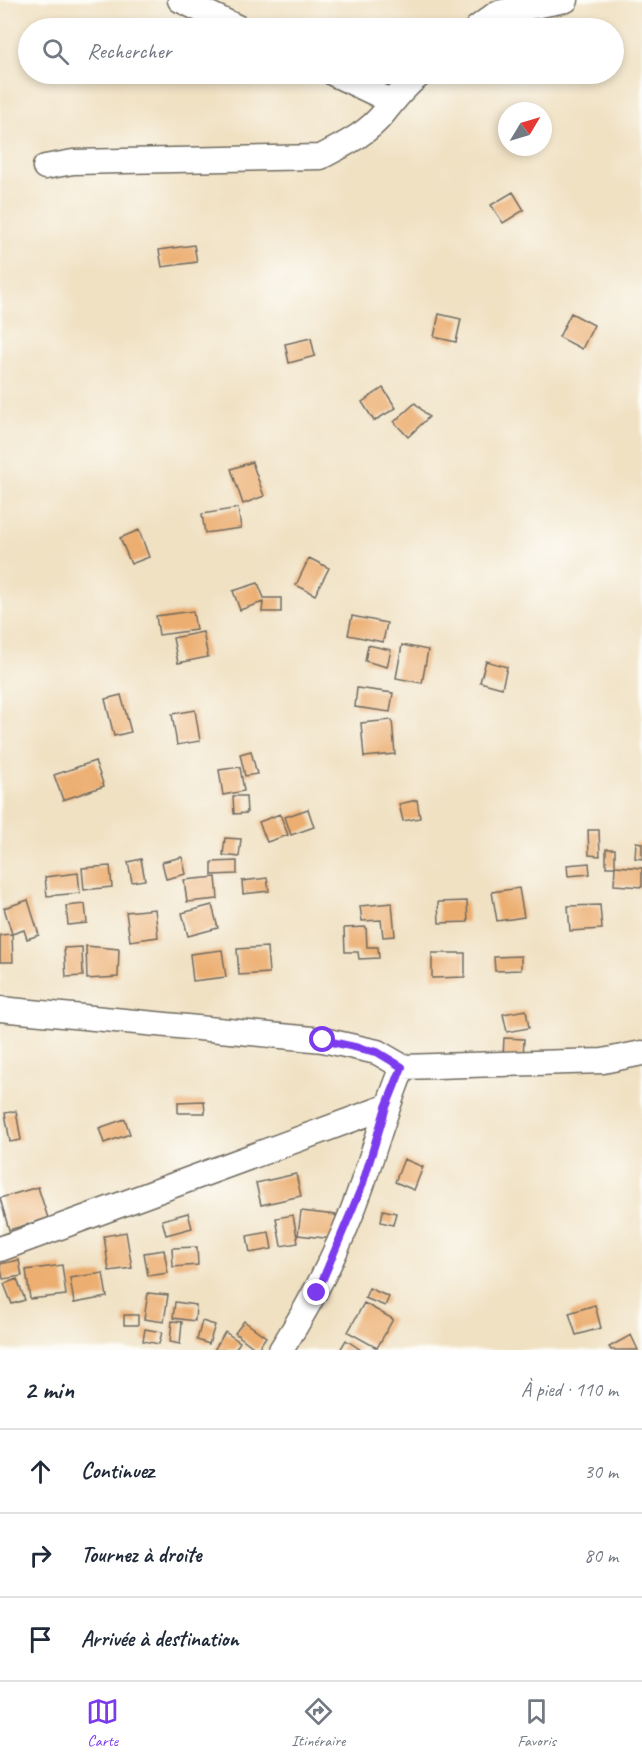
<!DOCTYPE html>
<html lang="fr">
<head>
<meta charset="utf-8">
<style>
  body { margin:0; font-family:Caveat,sans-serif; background:#f2f2f3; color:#1f2937 }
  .compass { position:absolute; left:498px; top:102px; width:54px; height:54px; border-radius:50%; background:#fff; box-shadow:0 3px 9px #0003; rotate:52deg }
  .stop { position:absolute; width:18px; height:18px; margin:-14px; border:4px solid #7c3aed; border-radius:50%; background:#fff }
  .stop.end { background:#7c3aed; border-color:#fff; box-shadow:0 2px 6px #0008 }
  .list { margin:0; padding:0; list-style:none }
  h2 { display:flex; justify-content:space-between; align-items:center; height:78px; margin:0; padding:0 24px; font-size:26px }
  h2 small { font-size:20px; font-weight:400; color:#747a83 }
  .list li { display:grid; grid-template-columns:39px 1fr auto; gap:18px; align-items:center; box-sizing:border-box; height:84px; padding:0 24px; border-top:2px solid #e0e1e3 }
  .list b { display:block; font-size:22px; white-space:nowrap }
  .list em { font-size:20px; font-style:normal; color:#747a83 }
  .icon { flex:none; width:33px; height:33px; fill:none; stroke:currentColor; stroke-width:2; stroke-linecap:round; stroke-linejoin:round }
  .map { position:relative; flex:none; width:642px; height:1350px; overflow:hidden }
  .search { position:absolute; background:#fff; box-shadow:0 3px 9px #0003; left:18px; right:18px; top:18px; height:66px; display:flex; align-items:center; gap:15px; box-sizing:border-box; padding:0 21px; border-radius:33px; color:#747a83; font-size:22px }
  .sheet { height:330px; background:#fff }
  nav { display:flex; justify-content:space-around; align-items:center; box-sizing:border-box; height:84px; border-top:2px solid #e0e1e3; background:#fff; font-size:16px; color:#747a83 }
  nav a { display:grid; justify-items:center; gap:3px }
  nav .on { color:#7c3aed }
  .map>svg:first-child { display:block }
  .building { fill:#ecae71 }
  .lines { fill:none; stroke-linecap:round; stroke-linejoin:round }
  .street-casing { stroke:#706b60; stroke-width:27 }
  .street { stroke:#fff; stroke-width:24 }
  .route { stroke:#7c3aed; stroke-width:8 }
</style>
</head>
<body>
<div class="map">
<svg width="642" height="1350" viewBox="0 0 642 1350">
  <rect width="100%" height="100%" fill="#fdfcf7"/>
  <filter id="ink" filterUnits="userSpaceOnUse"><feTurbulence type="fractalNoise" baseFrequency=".0167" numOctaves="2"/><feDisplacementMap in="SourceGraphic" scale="12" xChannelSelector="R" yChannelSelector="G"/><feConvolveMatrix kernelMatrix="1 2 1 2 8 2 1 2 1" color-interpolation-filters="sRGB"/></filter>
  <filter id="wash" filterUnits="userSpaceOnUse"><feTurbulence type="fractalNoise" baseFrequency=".008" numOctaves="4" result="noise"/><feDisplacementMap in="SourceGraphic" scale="24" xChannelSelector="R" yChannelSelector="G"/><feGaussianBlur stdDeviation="1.35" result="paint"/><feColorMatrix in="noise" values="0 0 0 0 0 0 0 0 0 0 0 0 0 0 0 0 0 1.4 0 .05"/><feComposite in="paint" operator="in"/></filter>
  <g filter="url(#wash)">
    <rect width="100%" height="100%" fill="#f0e1c3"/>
    <g id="blocks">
      <path class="building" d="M513 192 524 210 503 223 491 205Z
        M194 245 197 262 162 267 159 250Z
        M571 313 594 325 582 349 559 337Z
        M439 314 461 319 456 342 434 337Z
        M311 338 315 356 289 363 285 344Z
        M383 388 396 408 374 421 362 402Z
        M415 403 429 417 408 437 394 422Z
        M252 462 264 496 243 504 231 469Z
        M238 508 241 528 205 533 202 514Z
        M139 530 149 557 131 564 120 538Z
        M309 558 329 568 315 595 296 585Z
        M258 583 264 598H281V612H262L263 602 240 610 233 591Z
        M193 611 196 630 159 635 156 616Z
        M352 616 387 623 383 642 348 635Z
        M203 632 208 657 178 663 173 638Z
        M368 645 391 650 387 667 365 661Z
        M402 645 428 650 422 683 396 678Z
        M486 661 507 667 502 688 480 682Z
        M357 688 393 693 390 712 355 707Z
        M121 695 131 732 114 736 105 699Z
        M195 710 200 741 177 745 172 714Z
        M392 720 395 754 364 757 361 723Z
        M251 751 257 774 245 776 240 754Z
        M95 761 104 786 63 800 54 775Z
        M240 767 244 791 223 795 219 770Z
        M233 796H246L247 813 234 814Z
        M417 800 420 818 403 821 399 804Z
        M308 809 314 827 291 835 285 817Z
        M280 814 288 835 267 842 259 822Z
        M588 830H599L600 856 589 855Z
        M225 838 241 839 239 857 223 855Z
        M636 842 642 843V859L635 858Z
        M606 849H615V867H606Z
        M182 857 186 874 166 879 162 862Z
        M141 859 145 880 132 882 128 862Z
        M237 861V874L212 875V862Z
        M589 863 590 874 568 876 567 865Z
        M110 866 112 887 84 890 82 868Z
        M615 866 642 868V887L614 885Z
        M78 873 80 893 47 896 45 877Z
        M216 877 218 899 187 902 184 880Z
        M267 878 269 891 243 894 242 881Z
        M519 888 524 917 497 921 492 892Z
        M28 900 39 935 27 939 24 930 12 934 4 908Z
        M467 901 468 922 439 923 438 902Z
        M392 903 395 936 383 937 381 920 362 921 360 906Z
        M85 904 87 923 68 925 66 906Z
        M212 905 218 928 188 936 182 913Z
        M600 905 602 929 570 931 568 906Z
        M155 909 158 937 130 941 126 912Z
        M366 927 367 947H378L379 958 359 959 358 952H345L344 928Z
        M12 934 13 962H0V935Z
        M86 946 119 949 118 977 87 979Z
        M82 947 83 976 66 977 64 948Z
        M267 947 269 973 239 975 237 949Z
        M222 950 226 977 193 981 190 954Z
        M432 953H465V977L432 978Z
        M521 956V970L495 971 494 957Z
        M526 1010 529 1028 507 1032 503 1014Z
        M504 1038 524 1039 523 1058 503 1057Z
        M204 1101 205 1113H178V1102Z
        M16 1111 21 1140 10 1142 5 1113Z
        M125 1119 130 1134 104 1143 99 1128Z
        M404 1159 423 1167 414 1190 395 1182Z
        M296 1174 301 1196 261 1205 256 1183Z
        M38 1187 48 1218 9 1230 0 1198Z
        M383 1210 396 1213 393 1225 381 1222Z
        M301 1211 336 1215 333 1239 298 1235Z
        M188 1213 192 1228 166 1235 162 1220Z
        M293 1215 298 1243 281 1246 276 1218Z
        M126 1232 132 1268 109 1271 104 1236Z
        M269 1232 272 1249 250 1253 247 1236Z
        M197 1247 198 1265 173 1267 172 1248Z
        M164 1250 168 1273 148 1276 144 1253Z
        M19 1260 22 1276 3 1279 0 1264Z
        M62 1265 66 1295 30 1299 26 1270Z
        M103 1273 107 1297 74 1303 70 1278Z
        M17 1279 25 1300 12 1304 4 1284Z
        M369 1288 389 1297 385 1306 365 1298Z
        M148 1293 168 1295 164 1322 144 1319Z
        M175 1302 196 1305 195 1321 173 1318Z
        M364 1303 393 1319 377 1348 348 1332Z
        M595 1305 601 1328 576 1335 569 1313Z
        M124 1315H138V1325H124Z
        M172 1321 182 1322 180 1344 170 1342Z
        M202 1321 215 1325 209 1344 197 1340Z
        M244 1321 266 1337 257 1350 235 1333Z
        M145 1329 162 1332 159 1344 143 1341Z
        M225 1332 240 1342 235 1350H214Z
        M631 1335 638 1350H611L609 1347Z
        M346 1340 361 1350H340Z"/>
    </g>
  </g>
  <g filter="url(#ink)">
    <use href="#blocks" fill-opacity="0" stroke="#706b60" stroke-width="1.5"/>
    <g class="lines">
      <g class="street-casing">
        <path id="street" d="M180 0 239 28
          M477 28 497 13 566 0
          M334 74 391 101
          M45 167 73 162 321 157C343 145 367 134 383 114 395 99 405 86 421 74
          M0 1009 323 1040 377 1052 403 1067C387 1105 376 1145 362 1185 342 1243 314 1298 281 1350
          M403 1067 603 1061 642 1053
          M0 1249 386 1107"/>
      </g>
      <use href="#street" class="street"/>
    </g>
  </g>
  <g class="lines" filter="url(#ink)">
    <path class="route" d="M317 1293 362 1186 386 1107 402 1067 377 1052 323 1040"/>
  </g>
</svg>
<svg class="compass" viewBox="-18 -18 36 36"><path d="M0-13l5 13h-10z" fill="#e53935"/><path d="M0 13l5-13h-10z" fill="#747a83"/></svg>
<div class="stop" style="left:323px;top:1040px"></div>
<div class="stop end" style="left:317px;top:1293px"></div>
<div class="search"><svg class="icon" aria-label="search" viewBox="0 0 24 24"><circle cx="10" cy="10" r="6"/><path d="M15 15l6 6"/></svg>Rechercher</div>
</div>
<section class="sheet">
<h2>2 min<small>À pied · 110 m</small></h2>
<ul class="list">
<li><svg class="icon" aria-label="ahead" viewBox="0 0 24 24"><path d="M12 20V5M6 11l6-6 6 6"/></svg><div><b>Continuez</b></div><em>30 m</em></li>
<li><svg class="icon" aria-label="right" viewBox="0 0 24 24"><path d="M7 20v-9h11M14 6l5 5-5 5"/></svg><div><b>Tournez à droite</b></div><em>80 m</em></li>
<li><svg class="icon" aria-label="arrive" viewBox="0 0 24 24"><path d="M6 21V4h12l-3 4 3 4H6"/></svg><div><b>Arrivée à destination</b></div></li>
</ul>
</section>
<nav>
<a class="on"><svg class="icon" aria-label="map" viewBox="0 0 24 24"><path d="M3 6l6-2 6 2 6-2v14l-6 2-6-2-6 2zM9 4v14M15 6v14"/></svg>Carte</a>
<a><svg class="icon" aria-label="directions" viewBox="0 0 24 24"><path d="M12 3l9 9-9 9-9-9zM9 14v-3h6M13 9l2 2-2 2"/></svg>Itinéraire</a>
<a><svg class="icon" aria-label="saved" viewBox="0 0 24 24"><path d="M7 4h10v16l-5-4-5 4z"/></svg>Favoris</a>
</nav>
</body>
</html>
